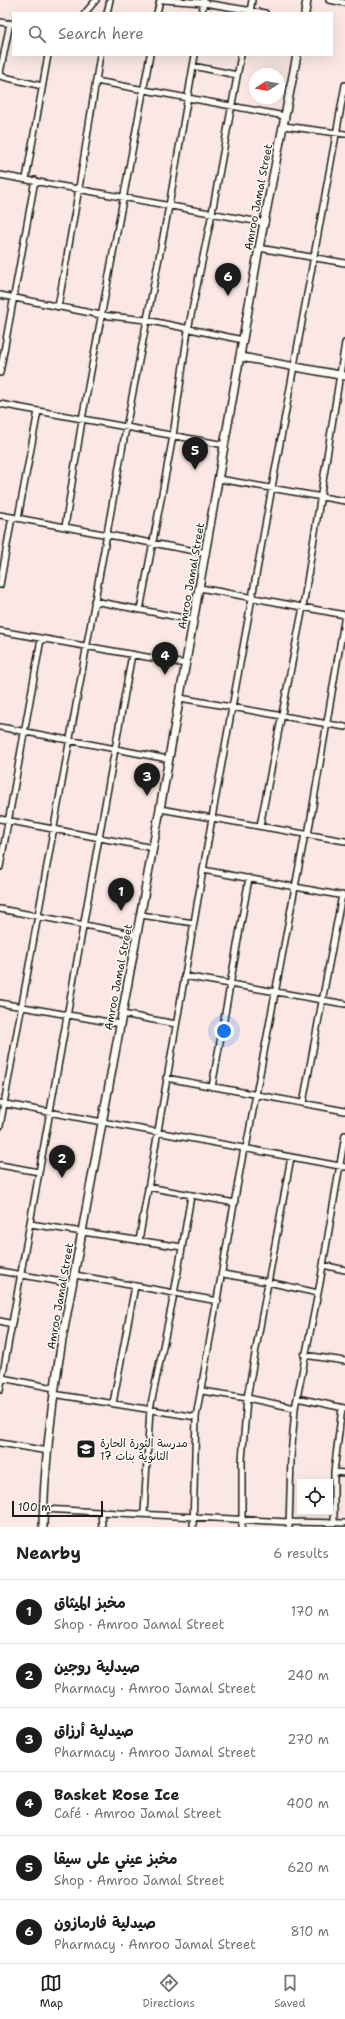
<!DOCTYPE html>
<html lang="en">
<head>
<meta charset="utf-8">
<style>
  body { margin:0; font-family:"Shantell Sans","Playpen Sans Arabic",sans-serif; background:#f2f2f2; color:#222 }
  .controls { position:absolute; right:12px; bottom:12px; display:grid; overflow:hidden; border-radius:0px; box-shadow:0 4px 16px #0002 }
  .controls button { width:36px; height:36px; display:grid; place-items:center; padding:0; border:0; border-bottom:1px solid #e0e0e0; background:#fff; color:#222; font:20px sans-serif }
  .compass { position:absolute; left:249px; top:68px; width:36px; height:36px; border-radius:50%; background:#fff; box-shadow:0 4px 16px #0002; rotate:259deg }
  .scale { position:absolute; left:12px; bottom:10px; width:91px; box-sizing:border-box; padding-left:4px; border:2px solid #1c1c1c; border-top:0; font-size:11px; line-height:14px; white-space:nowrap; color:#1c1c1c; -webkit-text-stroke:3px #fdfcf7; paint-order:stroke }
  .you { position:absolute; left:224px; top:1031px; width:14px; height:14px; margin:-10px; border:3px solid #fff; border-radius:50%; background:#1a73e8; box-shadow:0 0 0 6px #1a73e833 }
  .badge { display:grid; place-items:center; width:26px; height:26px; border-radius:50%; background:#1c1c1c; color:#fff; font-size:13px; font-weight:700 }
  .pin { position:absolute; translate:-50% -33px; filter:drop-shadow(0 1px 2px #0008) }
  .pin::after { content:''; position:absolute; top:21px; width:14px; height:12px; background:inherit; clip-path:polygon(0 0,100% 0,50% 100%) }
  .list { margin:0; padding:0; list-style:none }
  h2 { display:flex; justify-content:space-between; align-items:center; height:52px; margin:0; padding:0 16px; font-size:17px }
  h2 small { font-size:13px; font-weight:400; color:#767676 }
  .list li { display:grid; grid-template-columns:26px 1fr auto; gap:12px; align-items:center; box-sizing:border-box; height:64px; padding:0 16px; border-top:1px solid #e0e0e0 }
  .list b { display:block; font-size:15px; white-space:nowrap }
  .list p { margin:0; font-size:13px; white-space:nowrap; color:#767676 }
  .list em { font-size:13px; font-style:normal; color:#767676 }
  .icon { flex:none; width:22px; height:22px; fill:none; stroke:currentColor; stroke-width:2; stroke-linecap:round; stroke-linejoin:round }
  .map { position:relative; flex:none; width:345px; height:1527px; overflow:hidden }
  .search { position:absolute; background:#fff; box-shadow:0 4px 16px #0002; left:12px; right:12px; top:12px; height:44px; display:flex; align-items:center; gap:10px; box-sizing:border-box; padding:0 14px; border-radius:0px; color:#767676; font-size:15px }
  .sheet { height:436px; background:#fff }
  nav { display:flex; justify-content:space-around; align-items:center; box-sizing:border-box; height:56px; border-top:1px solid #e0e0e0; background:#fff; font-size:11px; color:#767676 }
  nav a { display:grid; justify-items:center; gap:2px }
  nav .on { color:#1c1c1c }
  .map>svg:first-child { display:block }
  .lines { fill:none; stroke-linecap:round; stroke-linejoin:round }
  .minor-casing { stroke:#1c1c1c; stroke-width:8 }
  .tertiary-casing { stroke:#1c1c1c; stroke-width:10 }
  .minor { stroke:#fdfcf7; stroke-width:5 }
  .tertiary { stroke:#fdfcf7; stroke-width:7 }
  .labels { text-anchor:middle; stroke-width:3; stroke-linejoin:round; paint-order:stroke }
  .street-label { font-size:11px; fill:#1c1c1c; stroke:#fdfcf7 }
  .poi-label { font-size:11px; fill:#1c1c1c; stroke:#fdfcf7; text-anchor:start }
</style>
</head>
<body>
<div class="map">
<svg width="345" height="1527" viewBox="0 0 345 1527">
  <rect width="100%" height="100%" fill="#fbe8e4"/>
  <filter id="ink" filterUnits="userSpaceOnUse"><feTurbulence type="fractalNoise" baseFrequency=".025" numOctaves="2"/><feDisplacementMap in="SourceGraphic" scale="8" xChannelSelector="R" yChannelSelector="G"/><feConvolveMatrix kernelMatrix="1 2 1 2 8 2 1 2 1" color-interpolation-filters="sRGB"/></filter>
  <g filter="url(#ink)">
    <g class="lines">
      <g class="minor-casing">
        <path id="minor" d="M164 0 204 3 265 13
          M329 0 345 3
          M250 12 252 0
          M85 13 96 0
          M107 13 110 0
          M157 13 160 0
          M202 13 204 0
          M0 22 12 24
          M193 66 237 75
          M0 73 10 23
          M0 76 42 86
          M96 81 285 116
          M284 126 345 134
          M0 175 265 223
          M26 179 48 55
          M259 248 345 263
          M0 295 101 315 146 320 243 340
          M58 307 79 188 100 55
          M0 373 35 180
          M0 404 225 445
          M219 479 345 501
          M0 515 206 553
          M18 518 38 411
          M65 527 83 414 150 55
          M0 585 12 517
          M200 588 345 615
          M94 601 194 620
          M140 610 173 436 188 330 212 213 241 55
          M0 631 186 664
          M180 698 345 727
          M0 727 168 759
          M160 809 345 841
          M0 819 153 848
          M260 826 303 607 345 343
          M308 835 345 615
          M0 867 41 639
          M203 870 344 896
          M0 909 137 935
          M141 915 194 923
          M184 976 345 1004
          M0 1003 120 1024
          M122 1014 176 1024
          M166 1078 345 1111
          M212 1087 249 878
          M0 1103 345 1167
          M303 1103 342 895
          M0 1126 126 428 169 206 195 55
          M246 1148 305 834
          M0 1165 39 1172
          M148 1187 235 1203
          M30 1224 182 1247
          M139 1241 212 818 345 85
          M323 1265 345 1270
          M0 1271 73 1284
          M223 1274 268 1282 318 1293
          M75 1275 218 1301
          M0 1321 12 1324
          M304 1355 345 1361
          M2 1378 54 1388
          M0 1390 132 654
          M202 1391 247 1398 295 1408
          M53 1394 196 1417
          M297 1398 344 1408
          M113 1403 135 1286
          M0 1443 48 1451
          M334 1472 345 1473
          M43 1509 289 1522 345 1523
          M101 1511 102 1527
          M144 1513 150 1409 174 1294 191 1196
          M334 1523V1472L342 1408
          M193 1527 196 1417 244 1148
          M242 1527V1460L247 1398 291 1157
          M289 1527 291 1457 295 1408 320 1283 345 1135"/>
      </g>
      <g class="tertiary-casing">
        <path id="tertiary" d="M305 13 307 0
          M241 357 345 376
          M43 1527C44 1464 52 1402 62 1340L160 809 259 248 297 55"/>
      </g>
      <use href="#minor" class="minor"/>
      <use href="#tertiary" class="tertiary"/>
    </g>
  </g>
  <defs>
    <g id="school-square" transform="scale(1)"><rect x="-9" y="-9" width="18" height="18" rx="4" fill="#1c1c1c" stroke="#fdfcf7"/><path d="M0-5L7-2L0 1L-7-2ZM-4 1L0 2.5L4 1V4Q0 6-4 4Z" fill="#fff"/></g>
  </defs>
  <g fill-rule="evenodd">
    <use href="#school-square" x="86" y="1449"/>
  </g>
  <g class="labels">
    <g class="street-label">
      <text transform="translate(258 197) rotate(-79)" y="4">Amroo Jamal Street</text>
      <text transform="translate(191 576) rotate(-80)" y="4">Amroo Jamal Street</text>
      <text transform="translate(118 977) rotate(-79)" y="4">Amroo Jamal Street</text>
      <text transform="translate(60 1296) rotate(-80)" y="4">Amroo Jamal Street</text>
    </g>
    <g class="poi-label">
      <text x="100" y="1447">مدرسة الثورة الحارة<tspan x="100" dy="13">17 الثانوية بنات</tspan></text>
    </g>
  </g>
</svg>
<div class="controls">
<button><svg class="icon" aria-label="locate" viewBox="0 0 24 24"><circle cx="12" cy="12" r="6"/><path d="M12 2v4M12 18v4M2 12h4M18 12h4"/></svg></button>
</div>
<svg class="compass" viewBox="-18 -18 36 36"><path d="M0-13l5 13h-10z" fill="#e53935"/><path d="M0 13l5-13h-10z" fill="#767676"/></svg>
<div class="scale">100 m</div>
<div class="you"></div>
<div class="pin badge" style="left:121px;top:911px">1</div>
<div class="pin badge" style="left:62px;top:1178px">2</div>
<div class="pin badge" style="left:147px;top:796px">3</div>
<div class="pin badge" style="left:165px;top:675px">4</div>
<div class="pin badge" style="left:195px;top:470px">5</div>
<div class="pin badge" style="left:228px;top:296px">6</div>
<div class="search"><svg class="icon" aria-label="search" viewBox="0 0 24 24"><circle cx="10" cy="10" r="6"/><path d="M15 15l6 6"/></svg>Search here</div>
</div>
<section class="sheet">
<h2>Nearby<small>6 results</small></h2>
<ul class="list">
<li><span class="badge">1</span><div><b>مخبز الميثاق</b><p>Shop · Amroo Jamal Street</p></div><em>170 m</em></li>
<li><span class="badge">2</span><div><b>صيدلية روجين</b><p>Pharmacy · Amroo Jamal Street</p></div><em>240 m</em></li>
<li><span class="badge">3</span><div><b>صيدلية أرزاق</b><p>Pharmacy · Amroo Jamal Street</p></div><em>270 m</em></li>
<li><span class="badge">4</span><div><b>Basket Rose Ice</b><p>Café · Amroo Jamal Street</p></div><em>400 m</em></li>
<li><span class="badge">5</span><div><b>مخبز عيني على سيقا</b><p>Shop · Amroo Jamal Street</p></div><em>620 m</em></li>
<li><span class="badge">6</span><div><b>صيدلية فارمازون</b><p>Pharmacy · Amroo Jamal Street</p></div><em>810 m</em></li>
</ul>
</section>
<nav>
<a class="on"><svg class="icon" aria-label="map" viewBox="0 0 24 24"><path d="M3 6l6-2 6 2 6-2v14l-6 2-6-2-6 2zM9 4v14M15 6v14"/></svg>Map</a>
<a><svg class="icon" aria-label="directions" viewBox="0 0 24 24"><path d="M12 3l9 9-9 9-9-9zM9 14v-3h6M13 9l2 2-2 2"/></svg>Directions</a>
<a><svg class="icon" aria-label="saved" viewBox="0 0 24 24"><path d="M7 4h10v16l-5-4-5 4z"/></svg>Saved</a>
</nav>
</body>
</html>
